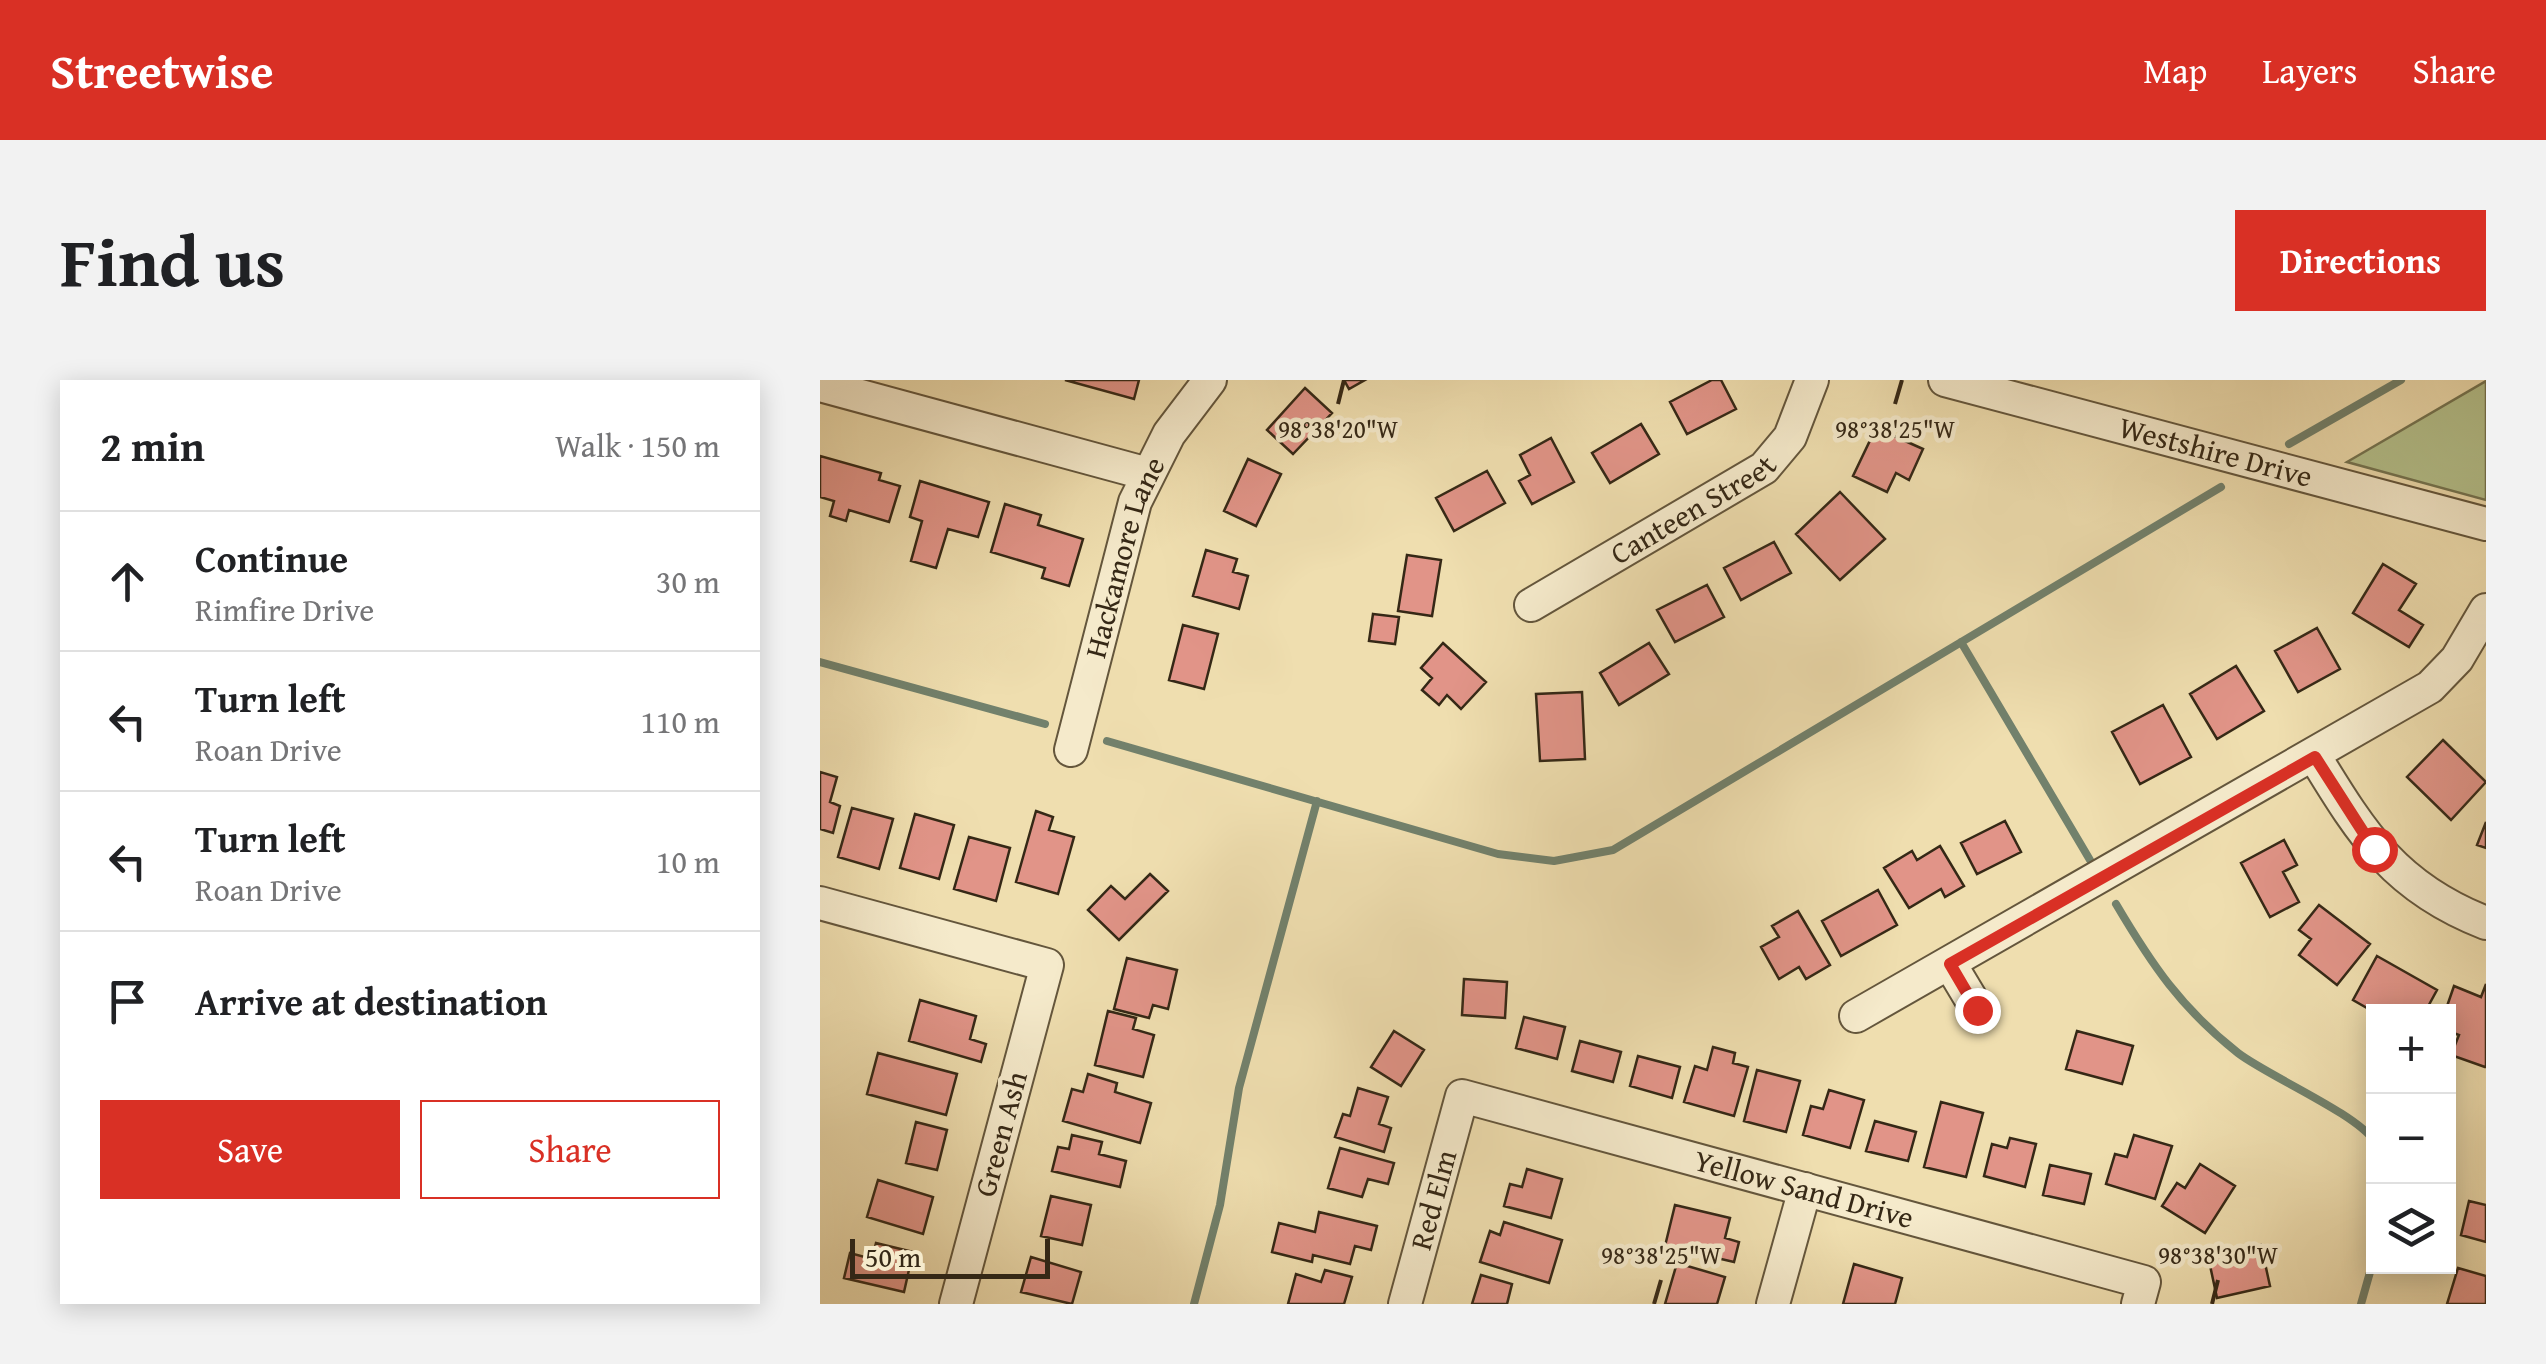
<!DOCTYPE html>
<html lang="en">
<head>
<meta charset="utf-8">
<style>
  body { margin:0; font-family:"Gentium Book Plus",serif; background:#f2f2f2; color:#202124 }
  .controls { position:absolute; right:30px; bottom:30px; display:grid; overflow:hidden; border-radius:0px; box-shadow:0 5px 25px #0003 }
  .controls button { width:90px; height:90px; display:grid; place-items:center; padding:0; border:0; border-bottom:2px solid #e0e0e0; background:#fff; color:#202124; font:50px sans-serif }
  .scale { position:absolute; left:30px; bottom:25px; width:200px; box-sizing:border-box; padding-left:10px; border:5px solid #352816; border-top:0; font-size:28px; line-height:35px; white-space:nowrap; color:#352816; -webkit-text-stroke:8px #f5eacb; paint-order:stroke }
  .stop { position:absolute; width:30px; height:30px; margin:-22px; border:8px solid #d93025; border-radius:50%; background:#fff }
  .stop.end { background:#d93025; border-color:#fff; box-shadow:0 2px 10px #0008 }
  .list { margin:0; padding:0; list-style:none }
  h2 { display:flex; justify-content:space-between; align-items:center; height:130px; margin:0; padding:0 40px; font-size:42px }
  h2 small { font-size:32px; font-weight:400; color:#757577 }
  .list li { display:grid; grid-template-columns:65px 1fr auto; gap:30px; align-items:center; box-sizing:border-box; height:140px; padding:0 40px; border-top:2px solid #e0e0e0 }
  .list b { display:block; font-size:38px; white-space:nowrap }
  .list p { margin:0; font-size:32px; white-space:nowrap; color:#757577 }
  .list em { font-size:32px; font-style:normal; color:#757577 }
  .actions { display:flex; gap:20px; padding:30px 40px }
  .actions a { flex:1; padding:22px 0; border:2px solid #d93025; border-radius:0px; text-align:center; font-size:35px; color:#d93025 }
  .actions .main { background:#d93025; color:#fff }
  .icon { flex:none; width:55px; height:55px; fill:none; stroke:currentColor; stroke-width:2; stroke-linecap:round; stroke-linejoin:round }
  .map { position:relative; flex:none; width:1666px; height:924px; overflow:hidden; border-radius:0px }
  header { display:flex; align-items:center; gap:60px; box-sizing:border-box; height:140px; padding:0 50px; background:#d93025; color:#fff }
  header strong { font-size:48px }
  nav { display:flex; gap:55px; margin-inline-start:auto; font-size:35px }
  .intro { display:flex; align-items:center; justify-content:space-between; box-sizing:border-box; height:240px; padding:0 60px }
  h1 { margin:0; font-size:70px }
  .button { padding:25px 45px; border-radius:0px; background:#d93025; color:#fff; font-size:35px; font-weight:700 }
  main { display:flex; gap:60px; padding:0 60px }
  aside { flex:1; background:#fff; border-radius:0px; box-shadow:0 5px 25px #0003 }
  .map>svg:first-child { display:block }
  .green { fill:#b5c28d; stroke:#757552; stroke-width:2.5 }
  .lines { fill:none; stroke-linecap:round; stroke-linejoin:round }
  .stream { stroke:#72816c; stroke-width:8 }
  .building { fill:#e19488; stroke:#352816; stroke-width:2.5 }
  .minor-casing { stroke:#64563c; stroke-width:36 }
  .minor { stroke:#f5eacb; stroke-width:32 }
  .route { stroke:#d93025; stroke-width:12 }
  .ticks { fill:none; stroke:#352816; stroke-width:4 }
  .labels { text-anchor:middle; stroke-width:9; stroke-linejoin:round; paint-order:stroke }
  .street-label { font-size:30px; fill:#352816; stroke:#f5eacb }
  .ticks-label { font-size:25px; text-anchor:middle; fill:#352816; stroke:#f5eacb; stroke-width:9; stroke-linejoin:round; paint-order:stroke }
</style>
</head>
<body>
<header>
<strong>Streetwise</strong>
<nav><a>Map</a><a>Layers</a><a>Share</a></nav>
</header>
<div class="intro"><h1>Find us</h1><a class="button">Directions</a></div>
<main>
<aside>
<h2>2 min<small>Walk · 150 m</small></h2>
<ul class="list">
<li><svg class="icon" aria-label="ahead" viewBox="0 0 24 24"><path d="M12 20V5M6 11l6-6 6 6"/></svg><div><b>Continue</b><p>Rimfire Drive</p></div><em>30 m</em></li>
<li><svg class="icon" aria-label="left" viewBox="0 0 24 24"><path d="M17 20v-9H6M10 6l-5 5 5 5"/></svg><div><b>Turn left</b><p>Roan Drive</p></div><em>110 m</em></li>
<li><svg class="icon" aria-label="left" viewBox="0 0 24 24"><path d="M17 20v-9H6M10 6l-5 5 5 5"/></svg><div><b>Turn left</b><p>Roan Drive</p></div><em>10 m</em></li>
<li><svg class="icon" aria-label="arrive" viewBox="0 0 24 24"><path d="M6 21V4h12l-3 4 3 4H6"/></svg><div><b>Arrive at destination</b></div></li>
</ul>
<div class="actions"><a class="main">Save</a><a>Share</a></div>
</aside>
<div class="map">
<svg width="1666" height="924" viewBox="0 0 1666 924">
  <rect width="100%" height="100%" fill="#efdeaf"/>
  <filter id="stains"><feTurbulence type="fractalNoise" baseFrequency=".002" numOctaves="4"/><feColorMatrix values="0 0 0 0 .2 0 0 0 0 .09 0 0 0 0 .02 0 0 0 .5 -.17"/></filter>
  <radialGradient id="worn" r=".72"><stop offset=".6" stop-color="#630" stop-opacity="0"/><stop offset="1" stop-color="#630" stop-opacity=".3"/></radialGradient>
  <path class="green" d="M1666 1V120L1527 82Z"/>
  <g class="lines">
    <path class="stream" d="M1469 64 1581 0
      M1141 262 1270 480
      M0 282 225 344
      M287 361 678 474 734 481 793 470 1401 107
      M1296 524C1332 585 1361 628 1418 673 1448 696 1537 734 1554 761
      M374 924 400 825 419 708 497 421
      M1541 924 1554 878"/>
  </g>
  <path class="building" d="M245 0H319L314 19Z
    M524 0H545L529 9Z
    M892 0H901L916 29 867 54 850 22Z
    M485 8 512 33 473 74 447 50Z
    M821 44 839 74 790 103 772 73Z
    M1056 48 1103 69 1089 100 1076 93 1067 112 1033 96Z
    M731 58 754 102 712 124 699 101 710 95 700 75Z
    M0 76 61 93 59 100 80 106 69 142 29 130 26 141 10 136 14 121 0 117Z
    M428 79 461 94 436 146 404 131Z
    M667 91 685 123 634 151 616 118Z
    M100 101 169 122 158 157 128 149 116 188 91 181 102 141 90 137Z
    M1020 112 1065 159 1020 200 976 154Z
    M185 124 221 135 218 145 263 159 249 206 222 198 225 188 171 172Z
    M954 162 971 193 921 220 904 188Z
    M386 170 417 179 413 192 428 196 419 229 373 216Z
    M587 175 621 180 612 236 578 231Z
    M1563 184 1596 204 1579 230 1603 245 1589 267 1533 233Z
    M887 205 904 237 855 262 837 230Z
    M553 234 579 237 575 264 549 261Z
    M363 245 398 254 384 309 349 300Z
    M1497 248 1520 289 1478 312 1455 271Z
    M623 263 666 302 641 329 627 315 619 325 602 310 612 298 601 288Z
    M829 263 849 294 799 325 780 293Z
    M1416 286 1444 331 1397 359 1370 314Z
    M762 312 765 379 720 381 716 314Z
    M1343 325 1371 377 1320 404 1292 352Z
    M1623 360 1666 402 1631 440 1587 397Z
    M0 392 17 397 10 422 20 426 13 453 0 449Z
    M32 428 73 439 59 489 18 477Z
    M216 431 233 437 229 450 254 457 238 514 196 502Z
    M95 434 134 445 119 499 80 488Z
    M1185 441 1201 472 1157 494 1141 463Z
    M1666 442V468L1657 465Z
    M149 457 190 468 176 521 134 509Z
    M1464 460 1477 485 1463 492 1479 522 1450 537 1421 483Z
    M1120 466 1144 506 1125 517 1121 509 1089 528 1064 488 1092 471 1097 480Z
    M330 494 348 511 299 560 268 530 291 506 305 519Z
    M1058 510 1077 545 1021 576 1002 541Z
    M1499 525 1550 564 1517 605 1479 575 1491 559 1479 550Z
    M978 531 1010 585 986 599 979 587 959 599 941 567 959 557 952 546Z
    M1557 576 1617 610 1605 632H1554L1533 620Z
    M307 578 357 590 348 629 333 625 329 638 294 629Z
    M644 599 687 602 685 638 642 635Z
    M1666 604V686L1665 687 1631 675 1639 655 1628 651V632H1625L1634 606 1661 617Z
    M100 620 156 636 150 659 166 664 161 682 89 661Z
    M288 631 316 638 313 649 334 655 323 697 275 685Z
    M704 637 745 647 737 679 696 668Z
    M574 651 604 670 581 706 551 687Z
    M1257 651 1313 666 1302 704 1246 689Z
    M760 661 801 672 793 702 752 691Z
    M893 667 915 673 913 683 928 687 914 736 864 722 875 686 887 690Z
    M58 673 137 694 126 735 47 714Z
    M818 676 860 687 852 718 810 706Z
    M937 690 980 701 966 752 924 741Z
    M268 694 297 703 295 712 331 723 320 763 243 741 252 709 263 712Z
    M538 708 568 717 559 744 571 748 564 772 515 757 523 734 530 736Z
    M1009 710 1044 720 1030 768 983 755 991 726 1003 729Z
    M1121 722 1163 733 1146 797 1104 787Z
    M1055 741 1096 752 1088 781 1046 771Z
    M96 742 127 750 117 790 86 783Z
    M252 755 282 762 279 774 306 781 300 807 232 791 238 767 249 769Z
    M1314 755 1352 766 1335 819 1286 804 1295 774 1307 777Z
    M1190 758 1216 764 1205 807 1164 796 1172 764 1187 768Z
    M520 768 574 783 568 804 548 799 542 817 508 808Z
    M1380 784 1415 806 1385 853 1342 826 1357 803 1365 808Z
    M1230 785 1271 794 1264 824 1223 815Z
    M707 789 742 799 731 838 684 826 690 804 702 807Z
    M58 800 113 817 103 854 47 837Z
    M231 816 271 825 262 865 221 856Z
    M1649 821 1666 825V862L1641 855Z
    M855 825 910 838 905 858 919 862 914 882 845 866Z
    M499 832 557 846 551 870 535 866 530 884 493 875 492 882 452 872 459 843 495 852Z
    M684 842 742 860 729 903 660 882 670 851 680 855Z
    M56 863 93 872 84 912 24 898 30 873 52 879Z
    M1441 865 1450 906 1397 918 1388 876Z
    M211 877 261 892 252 924 201 912Z
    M857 883 905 897 897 924H845Z
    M1034 884 1082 898 1075 924H1023Z
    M1638 888 1666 896V924H1627Z
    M505 890 532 897 524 924H468L476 894 501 902Z
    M661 895 692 904 687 924H652Z"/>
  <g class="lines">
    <g class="minor-casing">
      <g id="minor">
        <path id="s1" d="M1125 0 1666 144"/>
        <path d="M0 5 328 94"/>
        <path id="s2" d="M711 225 944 88 970 57 992 0"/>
        <path id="s3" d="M251 370 315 122 349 54 390 0"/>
        <path d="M1495 377C1543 456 1576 508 1666 543"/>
        <path d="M0 523 227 585 136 924"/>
        <path d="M1130 584 1157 629"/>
        <path d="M1036 636 1610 307 1637 279 1666 230"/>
        <path id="s4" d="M585 924 642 716 1324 902 1318 924"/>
        <path d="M953 924 985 809"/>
      </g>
    </g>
    <use href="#minor" class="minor"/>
  </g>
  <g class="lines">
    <path class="route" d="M1157 630 1130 584 1495 377 1554 469"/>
  </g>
  <path class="ticks" d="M518 24 524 0M1075 24 1082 0M834 924 841 900M1392 924 1398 900"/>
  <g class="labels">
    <g class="street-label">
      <text dy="10" stroke="none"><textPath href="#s1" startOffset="280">Westshire Drive</textPath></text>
      <text dy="10" stroke="none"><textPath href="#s2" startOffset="188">Canteen Street</textPath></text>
      <text dy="10" stroke="none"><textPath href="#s3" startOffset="200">Hackamore Lane</textPath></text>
      <text transform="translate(181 754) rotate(-75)" y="10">Green Ash</text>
      <text dy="10" stroke="none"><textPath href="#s4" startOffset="570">Yellow Sand Drive</textPath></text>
      <text dy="10" stroke="none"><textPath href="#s4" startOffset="108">Red Elm</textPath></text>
    </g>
  </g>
  <g class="ticks-label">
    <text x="518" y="58">98°38'20"W</text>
    <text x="1075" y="58">98°38'25"W</text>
    <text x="841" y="884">98°38'25"W</text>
    <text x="1398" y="884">98°38'30"W</text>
  </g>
  <rect width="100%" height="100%" filter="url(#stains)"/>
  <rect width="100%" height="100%" fill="url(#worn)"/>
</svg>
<div class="controls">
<button>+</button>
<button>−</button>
<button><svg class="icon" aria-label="layers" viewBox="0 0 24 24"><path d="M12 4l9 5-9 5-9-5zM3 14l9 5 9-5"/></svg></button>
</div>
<div class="scale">50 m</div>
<div class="stop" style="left:1554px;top:469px"></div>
<div class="stop end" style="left:1157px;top:630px"></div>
</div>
</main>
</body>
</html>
